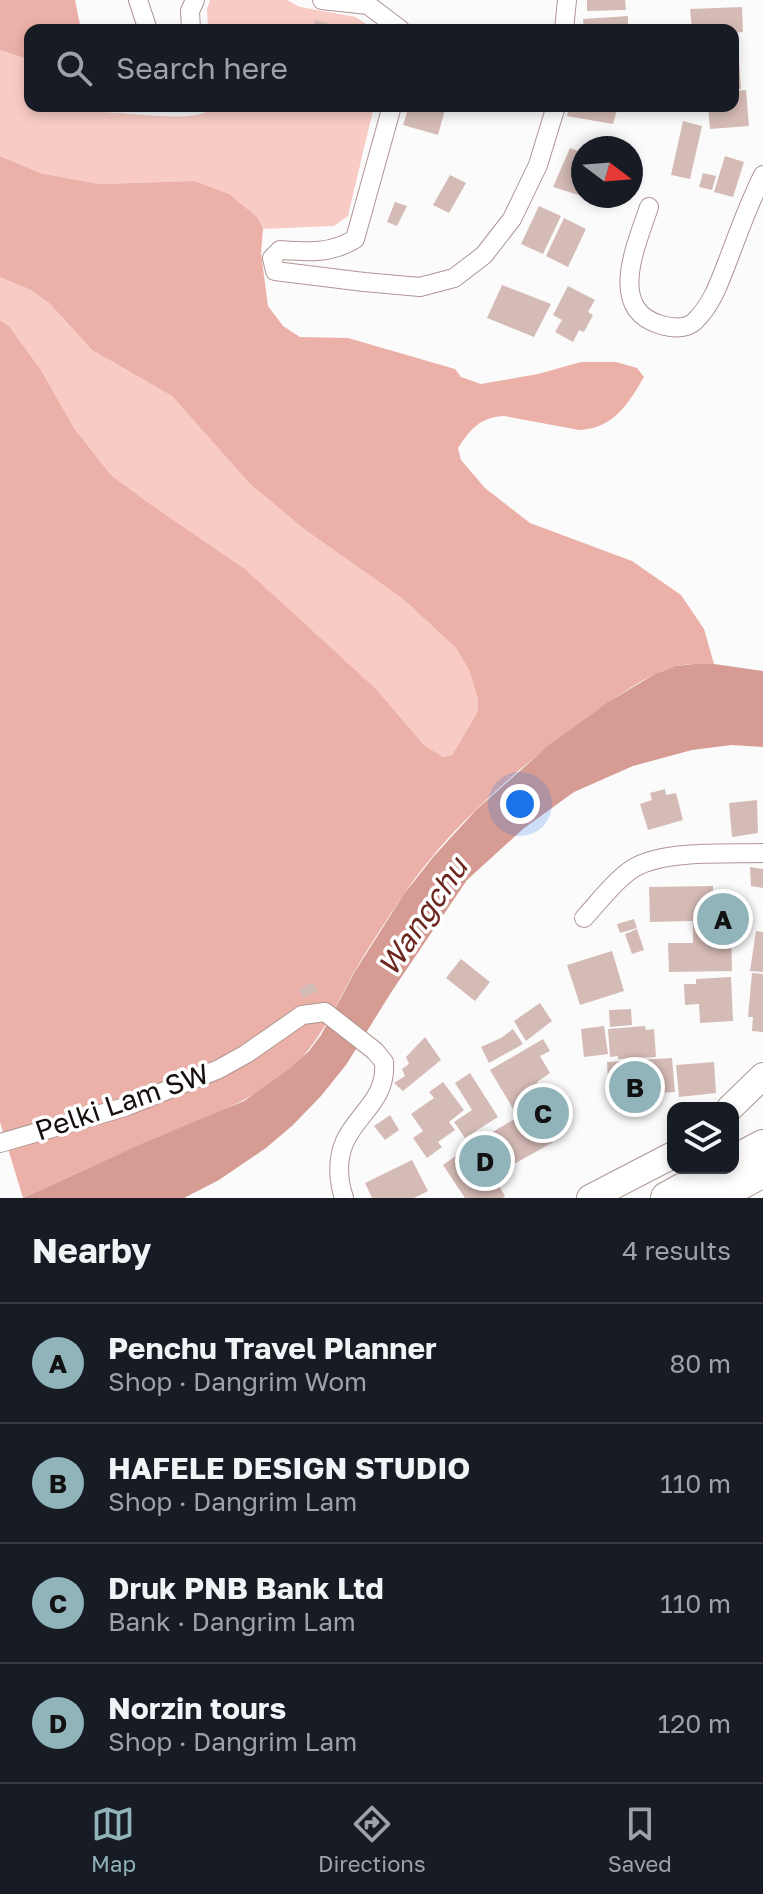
<!DOCTYPE html>
<html lang="en">
<head>
<meta charset="utf-8">
<style>
  body { margin:0; font-family:"Golos Text",sans-serif; background:#20242c; color:#f1f3f6 }
  .controls { position:absolute; right:24px; bottom:24px; display:grid; overflow:hidden; border-radius:16px; box-shadow:0 4px 12px #0003 }
  .controls button { width:72px; height:72px; display:grid; place-items:center; padding:0; border:0; border-bottom:2px solid #363941; background:#171b24; color:#f1f3f6; font:40px sans-serif }
  .compass { position:absolute; left:571px; top:136px; width:72px; height:72px; border-radius:50%; background:#171b24; box-shadow:0 4px 12px #0003; rotate:106deg }
  .you { position:absolute; left:520px; top:804px; width:28px; height:28px; margin:-20px; border:6px solid #fff; border-radius:50%; background:#1a73e8; box-shadow:0 0 0 12px #1a73e833 }
  .badge { display:grid; place-items:center; width:52px; height:52px; border-radius:50%; background:#91b4ba; color:#111; font-size:26px; font-weight:700 }
  .pin { position:absolute; translate:-50% -50%; border:4px solid #fff; box-shadow:0 2px 8px #0006 }
  .list { margin:0; padding:0; list-style:none }
  h2 { display:flex; justify-content:space-between; align-items:center; height:104px; margin:0; padding:0 32px; font-size:34px }
  h2 small { font-size:26px; font-weight:400; color:#9ea1a6 }
  .list li { display:grid; grid-template-columns:52px 1fr auto; gap:24px; align-items:center; box-sizing:border-box; height:120px; padding:0 32px; border-top:2px solid #363941 }
  .list b { display:block; font-size:30px; white-space:nowrap }
  .list p { margin:0; font-size:26px; white-space:nowrap; color:#9ea1a6 }
  .list em { font-size:26px; font-style:normal; color:#9ea1a6 }
  .icon { flex:none; width:44px; height:44px; fill:none; stroke:currentColor; stroke-width:2; stroke-linecap:round; stroke-linejoin:round }
  .map { position:relative; flex:none; width:763px; height:1198px; overflow:hidden }
  .search { position:absolute; background:#171b24; box-shadow:0 4px 12px #0003; left:24px; right:24px; top:24px; height:88px; display:flex; align-items:center; gap:20px; box-sizing:border-box; padding:0 28px; border-radius:16px; color:#9ea1a6; font-size:30px }
  .sheet { height:584px; background:#171b24 }
  nav { display:flex; justify-content:space-around; align-items:center; box-sizing:border-box; height:112px; border-top:2px solid #363941; background:#171b24; font-size:22px; color:#9ea1a6 }
  nav a { display:grid; justify-items:center; gap:4px }
  nav .on { color:#91b4ba }
  .map>svg:first-child { display:block }
  .green { fill:#f8ccc5 }
  .forest { fill:#ebb0a7 }
  .water { fill:#d69c93 }
  .building { fill:#d5bbb6 }
  .lines { fill:none; stroke-linecap:round; stroke-linejoin:round }
  .street-casing { stroke:#af9692; stroke-width:20 }
  .secondary-casing { stroke:#af9692; stroke-width:28 }
  .highway-casing { stroke:#af9692; stroke-width:34 }
  .street { stroke:#fff; stroke-width:18 }
  .secondary { stroke:#fff; stroke-width:26 }
  .highway { stroke:#fff; stroke-width:32 }
  .labels { text-anchor:middle; stroke-width:7; stroke-linejoin:round; paint-order:stroke }
  .street-label { font-size:28px; fill:#160e0c; stroke:#fff }
  .water-label { font-size:30px; font-style:italic; fill:#6c2720; stroke:#fff }
</style>
</head>
<body>
<div class="map">
<svg width="763" height="1198" viewBox="0 0 763 1198">
  <rect width="100%" height="100%" fill="#fbfbfb"/>
  <path class="green" d="M210 0H287L300 7 356 17 375 30H208L207 9Z
    M0 50 30 60V106H105L104 112C126 113 182 120 200 114 206 113 207 110 210 106H374L348 216 334 226 263 229 258 218 194 181 99 184 40 173 0 156Z
    M0 277 31 290 50 304 92 350 172 396 250 484 304 529 403 599 456 648 469 670 478 700 477 713 452 755 442 757 425 746 377 690 111 475 74 428 41 370 9 326 0 320Z"/>
  <path class="forest" d="M0 0H75L81 30H30V60L0 50Z
    M0 156 40 173 99 184 194 181 229 194 258 218 263 229 261 253 268 306 283 326 300 337 348 338 455 369 461 377 481 384 538 374 581 362H616L637 368 644 377C629 403 613 429 579 430L504 416C480 417 470 430 458 448L461 460 485 488 530 523 632 561 681 595 704 629 714 664C700 664 685 663 672 667 642 678 614 698 589 716 521 765 448 827 402 897 385 922 368 948 353 974 334 1008 320 1043 290 1069 248 1105 194 1122 144 1143 103 1161 63 1180 23 1198L0 1122V320L9 326 41 370 74 428 111 475 144 500 246 570 377 690 425 746 443 757 452 755 477 713 478 700 469 670 456 648 403 599 304 529 250 484 172 396 92 350 50 304 31 290 0 277Z"/>
  <path class="water" d="M694 664H714L763 671V747L731 745 692 750 633 766 574 792 523 829 467 880 392 991 346 1065 321 1096 293 1125 266 1148 219 1180 184 1198H23L141 1144 244 1101 288 1070 309 1051 321 1035 354 973 404 894 434 856 476 810 549 745 608 702 655 674 675 666Z"/>
  <path class="building" d="M587 0H625L626 10 587 11Z
    M742 7 743 32 733 33V30H692L690 9Z
    M628 16V30H584L583 19Z
    M315 20 347 29V30H313Z
    M739 59 741 89 733 90V60Z
    M746 90 749 126 710 129 708 106H733V91Z
    M409 106H446L438 135 403 125Z
    M569 106H618L613 124 567 116Z
    M683 121 702 126 690 179 671 175Z
    M570 148 583 153 582 196 553 187Z
    M725 156 744 162 733 197 714 192Z
    M703 173 716 176 712 190 699 187Z
    M450 175 466 183 449 213 433 205Z
    M395 202 407 206 397 226 387 222Z
    M539 206 561 216 543 254 521 244Z
    M564 218 586 229 568 267 546 256Z
    M502 285 551 304 534 337 487 318Z
    M568 286 595 300 588 312 593 315 584 332 579 330 573 342 555 332 562 320 553 315Z
    M665 789 666 795 676 793 683 820 648 830 640 804 652 800 650 793Z
    M757 800 758 833 732 837 729 803Z
    M750 867 763 869V888L751 886Z
    M713 886V915H731L732 971 669 972 668 943H693V921L650 922 649 887Z
    M634 919 637 928 620 933 617 924Z
    M637 929 644 950 632 954 625 934Z
    M756 931 763 932V972L750 971Z
    M612 951 624 991 580 1005 567 965Z
    M461 959 490 982 475 1001 446 978Z
    M752 973 763 974V1032L752 1031 753 1017H748Z
    M731 977 733 1021 700 1023 699 1004 685 1005 684 984H696V979Z
    M313 982 318 991 303 998 298 989Z
    M540 1003 552 1021 526 1041 514 1021Z
    M631 1009 632 1025 610 1027 609 1010Z
    M604 1026 608 1054 584 1057 581 1029Z
    M645 1026 646 1030 654 1029 656 1057 618 1059V1056L610 1057 608 1029Z
    M513 1029 523 1044 489 1063 481 1047 501 1038Z
    M425 1037 441 1060 403 1091 394 1083 405 1076 402 1069 409 1064 406 1057Z
    M543 1039 550 1051 540 1056 550 1073 537 1082 558 1118 544 1126 553 1142 493 1176 505 1196 503 1198H465L443 1165 474 1143 518 1117 490 1070Z
    M672 1058 675 1092 609 1097 607 1062Z
    M714 1062 716 1093 679 1097 676 1065Z
    M470 1073 498 1117 465 1138 454 1122 472 1110 455 1083Z
    M443 1082 464 1110 449 1122 455 1130 438 1142 442 1147 427 1158 413 1138 423 1131 411 1114 434 1098 429 1092Z
    M390 1115 399 1130 385 1140 374 1126Z
    M412 1160 428 1191 414 1198H372L365 1183Z"/>
  <g class="lines">
    <g class="street-casing">
      <path id="street" d="M138 0 148 30
        M322 0 368 5 401 30
        M191 30 190 11 195 0
        M564 30 567 0
        M392 106 355 239C331 254 308 252 280 250L272 258 275 271 364 282 420 287 454 278 484 255 512 219 538 165 556 106
        M649 207C637 244 606 309 661 325 672 328 686 330 695 321 714 302 720 280 730 255 740 228 750 201 763 175
        M584 918C598 903 611 885 628 872 656 849 726 854 763 853
        M0 1143 125 1107 170 1089 219 1069 246 1054 302 1015 325 1012 375 1051 384 1062C387 1099 359 1112 345 1141 337 1159 338 1180 344 1198"/>
    </g>
    <g class="secondary-casing">
      <path id="secondary" d="M730 1108 763 1076
        M590 1198 673 1155"/>
    </g>
    <g class="highway-casing">
      <path id="highway" d="M733 1162 763 1146
        M667 1198 722 1168
        M713 1198 763 1171"/>
    </g>
    <use href="#street" class="street"/>
    <use href="#secondary" class="secondary"/>
    <use href="#highway" class="highway"/>
  </g>
  <g class="labels">
    <g class="street-label">
      <text transform="translate(122 1102) rotate(-19)" y="10">Pelki Lam SW</text>
    </g>
    <g class="water-label">
      <text transform="translate(423 917) rotate(-56)" y="10">Wangchu</text>
    </g>
  </g>
</svg>
<div class="controls">
<button><svg class="icon" aria-label="layers" viewBox="0 0 24 24"><path d="M12 4l9 5-9 5-9-5zM3 14l9 5 9-5"/></svg></button>
</div>
<svg class="compass" viewBox="-18 -18 36 36"><path d="M0-13l5 13h-10z" fill="#e53935"/><path d="M0 13l5-13h-10z" fill="#9ea1a6"/></svg>
<div class="you"></div>
<div class="pin badge" style="left:723px;top:919px">A</div>
<div class="pin badge" style="left:635px;top:1087px">B</div>
<div class="pin badge" style="left:543px;top:1113px">C</div>
<div class="pin badge" style="left:485px;top:1161px">D</div>
<div class="search"><svg class="icon" aria-label="search" viewBox="0 0 24 24"><circle cx="10" cy="10" r="6"/><path d="M15 15l6 6"/></svg>Search here</div>
</div>
<section class="sheet">
<h2>Nearby<small>4 results</small></h2>
<ul class="list">
<li><span class="badge">A</span><div><b>Penchu Travel Planner</b><p>Shop · Dangrim Wom</p></div><em>80 m</em></li>
<li><span class="badge">B</span><div><b>HAFELE DESIGN STUDIO</b><p>Shop · Dangrim Lam</p></div><em>110 m</em></li>
<li><span class="badge">C</span><div><b>Druk PNB Bank Ltd</b><p>Bank · Dangrim Lam</p></div><em>110 m</em></li>
<li><span class="badge">D</span><div><b>Norzin tours</b><p>Shop · Dangrim Lam</p></div><em>120 m</em></li>
</ul>
</section>
<nav>
<a class="on"><svg class="icon" aria-label="map" viewBox="0 0 24 24"><path d="M3 6l6-2 6 2 6-2v14l-6 2-6-2-6 2zM9 4v14M15 6v14"/></svg>Map</a>
<a><svg class="icon" aria-label="directions" viewBox="0 0 24 24"><path d="M12 3l9 9-9 9-9-9zM9 14v-3h6M13 9l2 2-2 2"/></svg>Directions</a>
<a><svg class="icon" aria-label="saved" viewBox="0 0 24 24"><path d="M7 4h10v16l-5-4-5 4z"/></svg>Saved</a>
</nav>
</body>
</html>
